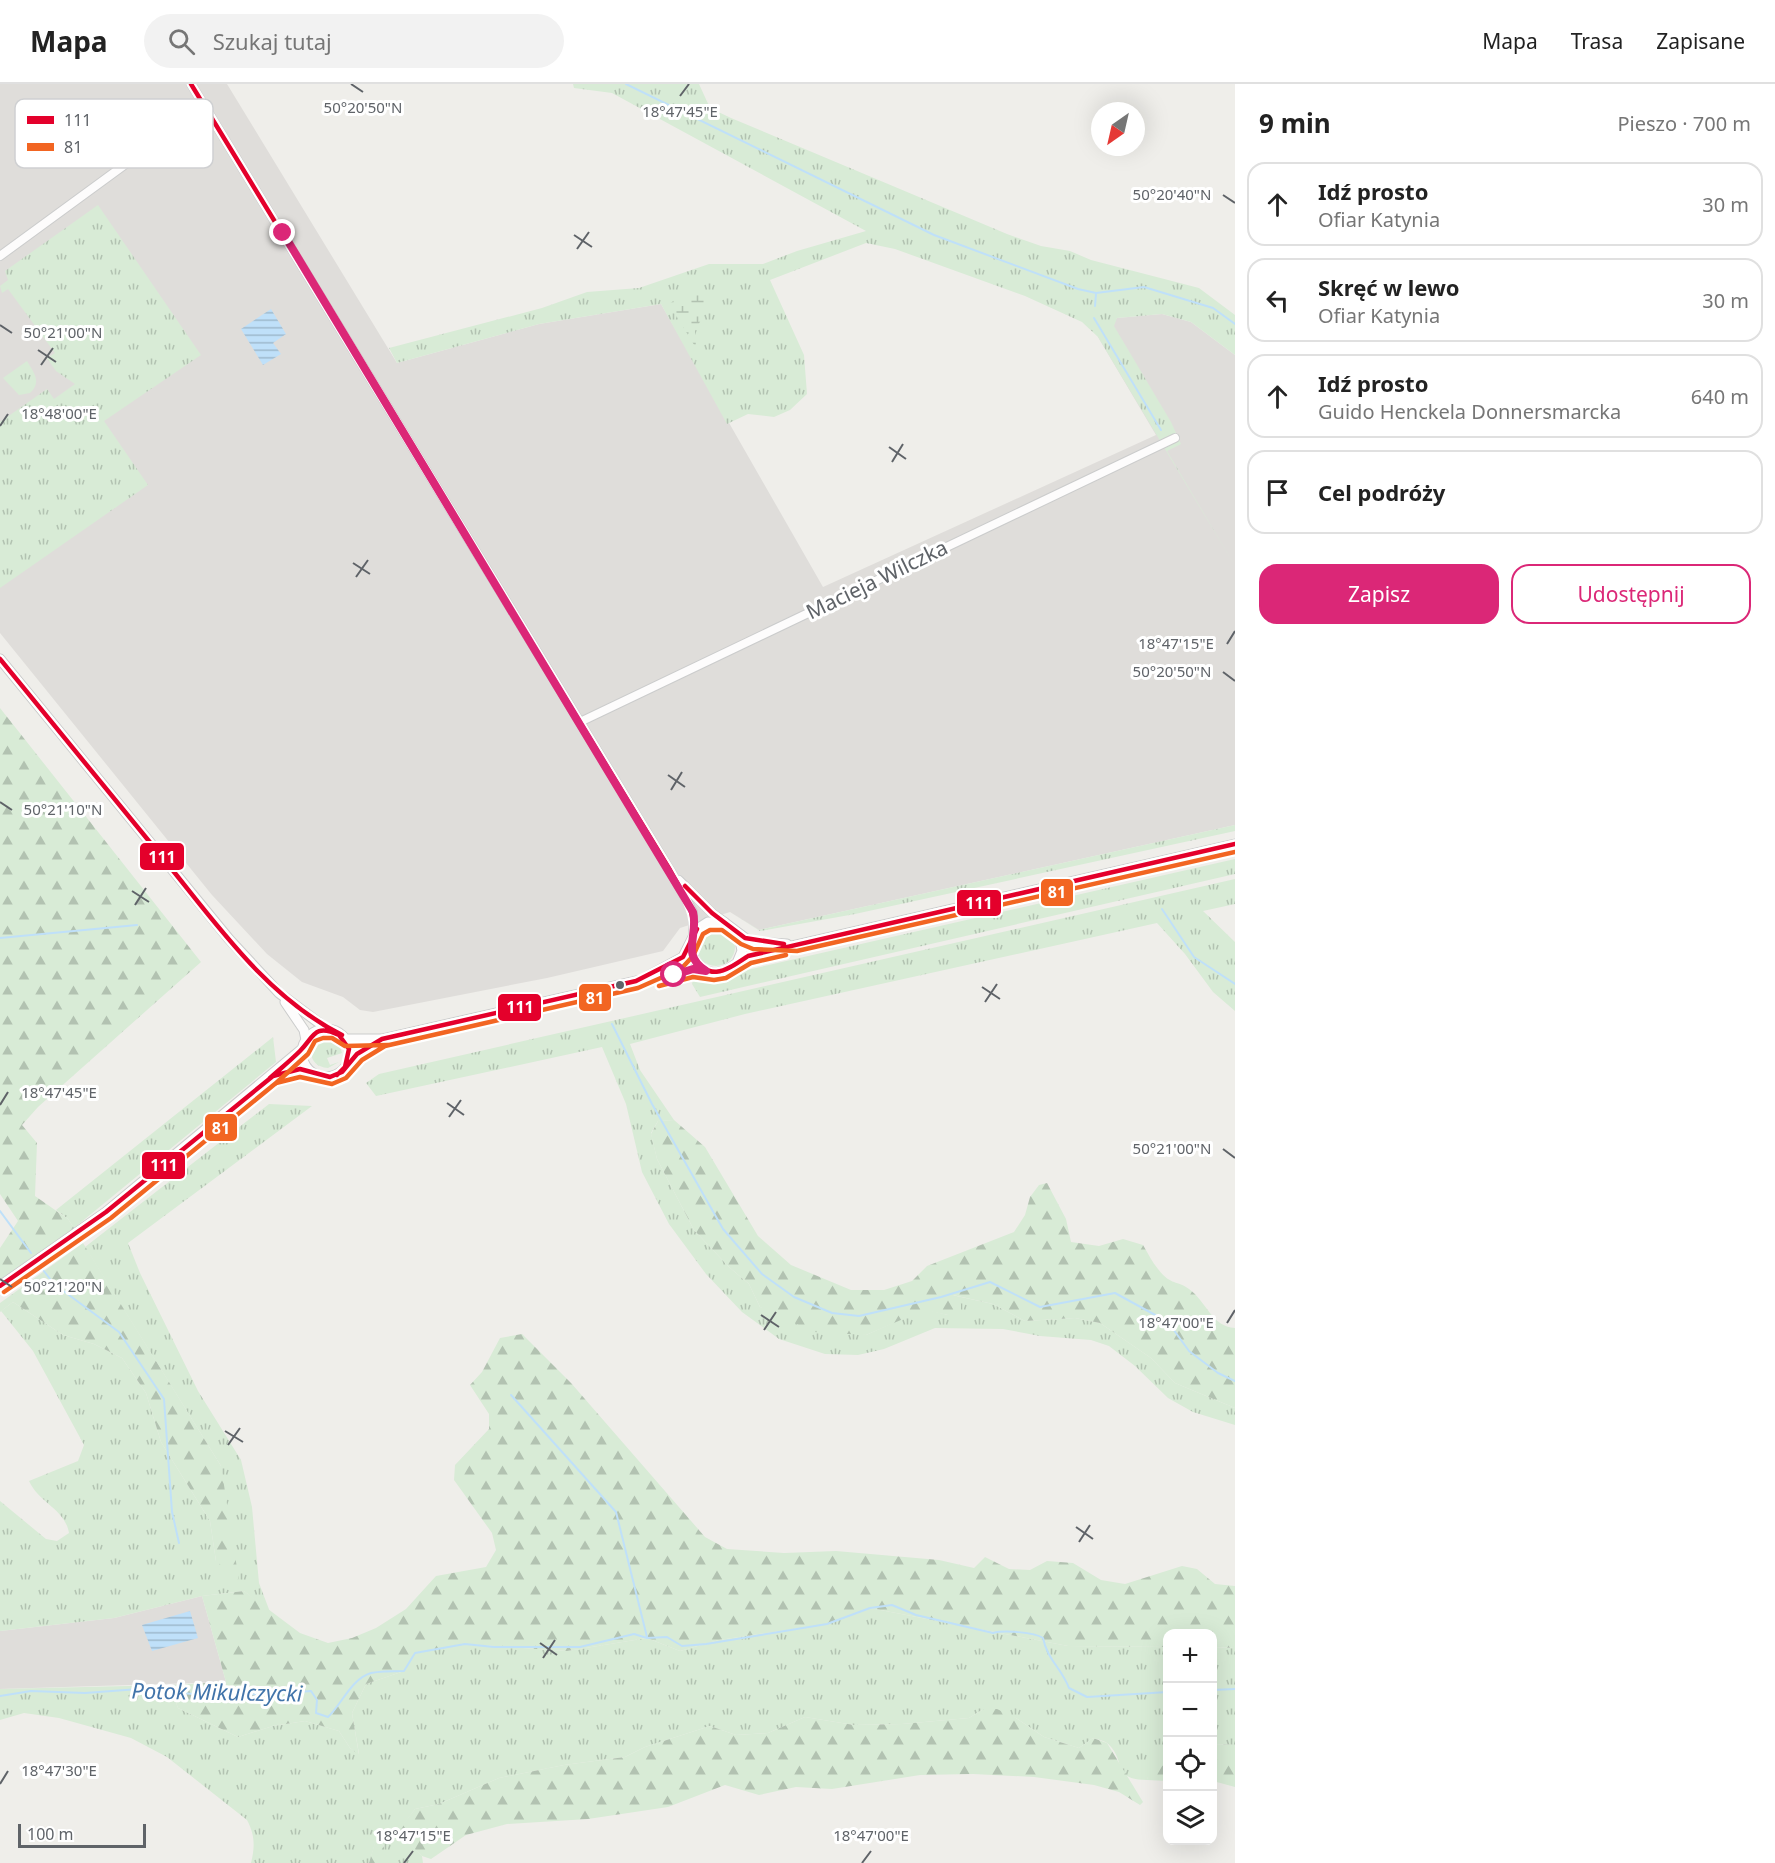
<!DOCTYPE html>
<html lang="pl">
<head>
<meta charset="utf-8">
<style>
  body { margin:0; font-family:"Noto Sans",sans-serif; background:#f2f2f2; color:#222 }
  .controls { position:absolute; right:18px; bottom:18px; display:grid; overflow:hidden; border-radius:12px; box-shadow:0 6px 24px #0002 }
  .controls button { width:54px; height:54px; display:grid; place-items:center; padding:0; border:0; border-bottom:2px solid #e0e0e0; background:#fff; color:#222; font:30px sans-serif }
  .compass { position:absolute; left:1091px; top:18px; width:54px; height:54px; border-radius:50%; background:#fff; box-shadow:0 6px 24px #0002; rotate:214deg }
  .scale { position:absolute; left:18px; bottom:15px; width:128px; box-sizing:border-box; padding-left:6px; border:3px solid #5f6368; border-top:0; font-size:16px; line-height:21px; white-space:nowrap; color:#5f6368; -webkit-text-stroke:4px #fff; paint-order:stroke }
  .stop { position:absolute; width:18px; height:18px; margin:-14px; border:4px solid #db2777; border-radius:50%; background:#fff }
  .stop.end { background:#db2777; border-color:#fff; box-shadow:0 2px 6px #0008 }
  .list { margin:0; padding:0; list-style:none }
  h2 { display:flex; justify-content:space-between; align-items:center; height:78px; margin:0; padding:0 24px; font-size:26px }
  h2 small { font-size:20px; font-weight:400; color:#767676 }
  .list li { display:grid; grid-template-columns:39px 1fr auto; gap:18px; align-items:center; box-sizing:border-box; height:84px; margin:0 12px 12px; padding:0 12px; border:2px solid #e0e0e0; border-radius:18px }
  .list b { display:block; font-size:22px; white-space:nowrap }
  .list p { margin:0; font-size:20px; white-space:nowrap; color:#767676 }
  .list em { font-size:20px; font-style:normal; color:#767676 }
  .actions { display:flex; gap:12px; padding:18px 24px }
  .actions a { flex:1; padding:14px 0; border:2px solid #db2777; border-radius:18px; text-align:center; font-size:21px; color:#db2777 }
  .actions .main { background:#db2777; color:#fff }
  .icon { flex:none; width:33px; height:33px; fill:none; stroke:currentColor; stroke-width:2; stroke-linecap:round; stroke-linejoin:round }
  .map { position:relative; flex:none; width:1235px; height:1779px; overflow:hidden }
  header { display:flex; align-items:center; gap:36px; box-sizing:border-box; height:84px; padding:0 30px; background:#fff; border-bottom:2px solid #e0e0e0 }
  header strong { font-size:28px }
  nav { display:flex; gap:33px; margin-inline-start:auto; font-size:21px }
  .search { width:420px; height:54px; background:#f2f2f2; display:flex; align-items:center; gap:15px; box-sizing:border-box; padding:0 21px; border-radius:33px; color:#767676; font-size:22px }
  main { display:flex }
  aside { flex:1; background:#fff }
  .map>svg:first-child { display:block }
  .industrial { fill:#dfddda }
  .grass { fill:url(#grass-tufts) }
  .forest { fill:url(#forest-firs) }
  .wetland { fill:url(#wetland-marsh) }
  .water { fill:url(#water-rules) }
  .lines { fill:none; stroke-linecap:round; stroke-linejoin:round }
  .stream { stroke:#bfe0f9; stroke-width:2 }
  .minor-casing { stroke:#cbcccc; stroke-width:10 }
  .tertiary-casing { stroke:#cbcccc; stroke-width:11 }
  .minor { stroke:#fdfcfc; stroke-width:8 }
  .tertiary { stroke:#fdfcfc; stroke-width:9 }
  .bus-1-casing { stroke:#fff; stroke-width:9 }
  .bus-2-casing { stroke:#fff; stroke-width:9 }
  .bus-1 { stroke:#e4002b; stroke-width:4.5 }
  .bus-2 { stroke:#f26522; stroke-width:4.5 }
  .route { stroke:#db2777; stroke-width:8 }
  .ticks { fill:none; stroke:#5f6368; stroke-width:2 }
  .bus-dot { fill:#5f6368; stroke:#fff; stroke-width:2 }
  .labels { text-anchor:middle; stroke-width:6; stroke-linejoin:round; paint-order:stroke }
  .street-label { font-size:21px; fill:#5f6368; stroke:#fff }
  .water-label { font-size:22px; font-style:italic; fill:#4174aa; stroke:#fff }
  .key { fill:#fff; stroke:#cfd0d2; stroke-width:1.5 }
  .key-label { font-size:16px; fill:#5f6368 }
  .ticks-label { font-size:15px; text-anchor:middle; fill:#5f6368; stroke:#fff; stroke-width:6; stroke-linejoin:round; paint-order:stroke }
  .line-badge { stroke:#fff; stroke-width:2 }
  .badge-label { font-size:16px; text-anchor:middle; font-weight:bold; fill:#fff }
</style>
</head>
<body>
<header>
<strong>Mapa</strong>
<div class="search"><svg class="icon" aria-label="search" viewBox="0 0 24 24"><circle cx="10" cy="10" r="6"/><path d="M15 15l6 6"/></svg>Szukaj tutaj</div>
<nav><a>Mapa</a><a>Trasa</a><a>Zapisane</a></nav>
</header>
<main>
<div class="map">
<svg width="1235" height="1779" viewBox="0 0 1235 1779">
  <defs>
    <pattern id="grass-tufts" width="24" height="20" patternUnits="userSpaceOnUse" patternTransform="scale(1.5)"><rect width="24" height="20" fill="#d8ebd6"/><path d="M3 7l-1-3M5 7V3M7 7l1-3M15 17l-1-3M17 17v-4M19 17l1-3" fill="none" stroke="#b2c2b1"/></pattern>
    <pattern id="forest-firs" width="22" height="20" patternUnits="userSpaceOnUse" patternTransform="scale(1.5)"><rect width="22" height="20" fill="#d8ebd6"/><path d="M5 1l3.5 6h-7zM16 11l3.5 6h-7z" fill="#b2c2b1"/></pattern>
    <pattern id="wetland-marsh" width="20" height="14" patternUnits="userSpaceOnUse" patternTransform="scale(1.5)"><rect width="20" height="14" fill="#d8ebd6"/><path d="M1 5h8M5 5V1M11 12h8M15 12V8" fill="none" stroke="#b2c2b1"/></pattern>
    <pattern id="water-rules" width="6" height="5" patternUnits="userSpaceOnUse" patternTransform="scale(1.5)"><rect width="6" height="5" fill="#bfe0f9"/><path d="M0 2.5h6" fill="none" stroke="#9eb9cd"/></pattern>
  </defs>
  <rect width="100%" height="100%" fill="#efeeea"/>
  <path class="industrial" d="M0 0H227L397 279 539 240 661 220 823 503 1156 351 1098 253 1117 234 1162 230 1191 238 1235 271V741L759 846 730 828 680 844 663 867 547 894 373 928 360 926 343 913 302 898 267 870 212 811 0 549Z
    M202 1512 226 1598 0 1605V1547L114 1534Z"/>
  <path class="grass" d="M573 0H699L710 24 731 34 1007 150 1041 162 1070 167 1091 176 1199 204 1235 231V271L1191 238 1162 230 1117 234 1114 242 1171 338 1181 360 1167 367 1235 482 1098 253 1082 238 1025 212 895 165 866 159 770 196 804 271 807 310 790 326 774 333 748 330 727 340 661 220 539 240 397 279 389 264 542 224 587 208 639 204 709 180H763L797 167 866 147 612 9 574 4Z
    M98 121 201 271 104 337 148 401 0 504V338L47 305 54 315 75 300 56 287 47 274 55 269 8 205 2 209 0 202 8 196 5 187Z
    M27 277C34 289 42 298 30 309L19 311 3 294Z
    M1235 741V747L855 830 760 847 730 828 759 846Z
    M1235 775V790L700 913 692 900 693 896 724 899 747 886Z
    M1235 795V820L1203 827 1235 858V927L1213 908 1185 870 1157 839 745 930 630 960 640 986 674 1036 658 1037 651 1049 657 1075 694 1146 729 1183 749 1200 760 1223 866 1251 924 1225 948 1231 952 1211 993 1220 1025 1237 1075 1234 1100 1239 1151 1274 1175 1299 1235 1324V1341L1193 1328 1168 1314 1135 1282 1109 1262 1091 1256 1040 1252 1003 1245 935 1244 884 1265 858 1271 825 1270 779 1255 742 1228 706 1190 669 1140 642 1088 626 1020 602 963 376 1012 366 999 379 990Z
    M697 863a19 19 0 1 1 38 0a19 19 0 1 1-38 0Z
    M273 953 276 978 74 1144 68 1135 56 1126Z
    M326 953 339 959 342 969 327 974 330 981 339 978 328 984C306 983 306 957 326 953Z
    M269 1020 312 1022 128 1159 140 1189 198 1307 241 1376 252 1423 259 1499 270 1528 244 1507 202 1512 114 1534 0 1547V1417L46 1455 57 1457 69 1449C65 1425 39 1419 29 1397L78 1377 84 1361 33 1267 1 1227 13 1218 63 1251 94 1260 122 1274 146 1309 161 1358 210 1437 216 1477 221 1382 85 1163Z
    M870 1524 1068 1562 1167 1563V1679L1149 1689 1147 1696C1111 1696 1127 1676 1107 1659 1104 1657 1097 1655 1093 1654L1079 1664 1044 1653 1016 1634 982 1626 969 1634 902 1640 854 1641 805 1633 768 1649 736 1651 710 1642 645 1663 625 1673 564 1681 499 1694 439 1720 415 1725 398 1748 422 1772 423 1779H384V1763L378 1750 369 1779H251C255 1763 255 1751 247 1736L167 1673 131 1654 59 1634 24 1629 0 1636V1605L170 1601 178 1624 238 1653 273 1642 305 1637 339 1647 350 1664 359 1670 352 1629 366 1600 404 1587 415 1569 465 1560 567 1567 647 1554 680 1567 719 1556 827 1540Z
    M1212 1563 1235 1564V1661L1213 1660Z"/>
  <path class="forest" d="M0 624 201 878 38 1023 22 1041 37 1059 35 1112 68 1135 74 1144 0 1198V1164L18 1137 0 1110Z
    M674 1036 705 1063 758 1152 791 1181 851 1206H884L912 1197 927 1182 1014 1148 1025 1131 1030 1113 1039 1101 1047 1099 1066 1135 1071 1158 1099 1162 1123 1155 1143 1161C1148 1169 1152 1178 1158 1185 1171 1202 1177 1196 1189 1205 1206 1217 1212 1243 1235 1244V1324L1175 1299 1151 1274 1100 1239 1075 1234 1025 1237 993 1220 953 1211 961 1220V1229L948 1231 924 1226 866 1251 814 1248 760 1223 749 1200 729 1183 694 1146 657 1075 651 1050 658 1037Z
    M83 1159 221 1382 239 1497 216 1477 210 1437 161 1358 146 1309 122 1274 94 1260 63 1251 13 1218 0 1228V1219Z
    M522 1250 571 1299 705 1453 727 1465 784 1469 836 1467 939 1476 974 1484 985 1473 1009 1485 1030 1486 1047 1477 1073 1479 1101 1496 1125 1500 1182 1482 1197 1485 1215 1500 1235 1502V1564L1213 1563 1212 1550H1168L1167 1563 1068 1562 870 1524 827 1540 719 1556 680 1567 647 1554 567 1567 465 1560 416 1569 404 1587 366 1600 352 1629 359 1671 350 1664 339 1647 305 1637 273 1642 238 1653 178 1624 170 1601 226 1598 202 1512 244 1507 300 1549 328 1559 352 1554 376 1544 406 1525 436 1492 486 1483 496 1466 492 1449 454 1396 455 1381 489 1345V1330L470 1301 482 1288 500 1254Z
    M997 1625 1016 1634 1044 1653 1079 1664 1093 1654 1107 1659 1143 1718 1140 1721 1119 1708 1094 1701 1034 1693 973 1690 920 1691 832 1705 796 1703 759 1711 725 1701 668 1723 588 1735 507 1740 466 1751 431 1775 422 1772 397 1748 415 1725 439 1720 499 1694 564 1681 625 1673 645 1663 710 1642 736 1651 768 1649 805 1633 854 1641 902 1640 969 1634 982 1626Z
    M1213 1660 1235 1661V1703L1213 1697Z
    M1150 1678 1167 1679V1697L1147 1696Z
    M378 1748 384 1764V1779H369Z"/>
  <path class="wetland" d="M699 209 709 212 711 217 695 247 696 264 669 220 682 211Z"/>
  <path class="water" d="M271 225 286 250 273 259 281 270 263 281 241 245Z
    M190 1527 198 1554 152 1567 142 1541Z"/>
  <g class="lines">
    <path class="stream" d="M626 0 934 151 1078 205 1096 209 1144 203 1213 224 1235 240
      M1095 222 1096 210
      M1094 234 1161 346
      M1162 825 1194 873 1235 900
      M0 854 137 841
      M612 940 652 1020 723 1145 762 1190 794 1213 832 1229 859 1232 941 1213 990 1198 1040 1223 1115 1209 1168 1238 1189 1267 1218 1289 1235 1297
      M0 1127 31 1169
      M43 1186 54 1200 119 1248 164 1315 172 1428 179 1459
      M511 1311 616 1428 647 1553
      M1212 1606 1235 1605
      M0 1612 31 1607 85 1609 139 1605 193 1610 214 1606 260 1611 311 1607 317 1616 316 1629 328 1633C342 1620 351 1595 371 1589 381 1587 394 1587 404 1587L415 1569 465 1560 494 1563H580L634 1550 647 1554 667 1553 682 1562 706 1560 827 1540 870 1524 892 1521 916 1531 993 1549C1004 1546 1034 1548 1043 1554 1047 1575 1062 1585 1069 1604L1087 1613 1168 1608"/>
    <g class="minor-casing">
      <path id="minor" d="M191 0 670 786 693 828V850
        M0 172 205 22
        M580 638 1175 354
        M679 796 712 829 725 838"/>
    </g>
    <g class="tertiary-casing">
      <path id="tertiary" d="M0 575 229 855 279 909 327 945
        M690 860 694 876 704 886
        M737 879 742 867 739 850
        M646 893 683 873 697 845 708 838 725 839 745 854 755 858 787 860
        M285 918 304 946 306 956
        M302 969a24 24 0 1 1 48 0a24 24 0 1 1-48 0Z
        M346 955H382L636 897 663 894 693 885 715 889 725 887 748 872 1235 760
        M350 977 380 957
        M276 991 300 985 311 988
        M0 1202 106 1128 302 965"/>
    </g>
    <use href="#minor" class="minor"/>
    <use href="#tertiary" class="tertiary"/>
    <g class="bus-1-casing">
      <path id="bus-1" d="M191 0 670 786C689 821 698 828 691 869 709 899 724 888 748 872L1235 760
        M0 575C54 641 108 707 162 773 215 838 266 913 342 951
        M685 802 712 829 745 854 784 860
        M270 994C280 985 290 977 300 967 314 953 314 939 339 951L349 965 345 983 337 991
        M0 1202 106 1128 273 992 300 985 330 993 342 988 357 970 382 955 636 897 683 873 697 845"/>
    </g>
    <g class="bus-2-casing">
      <path id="bus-2" d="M659 902 693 893 714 896 726 894 751 879 786 871
        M275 1000 308 970 315 957 323 954H332L345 962 388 961
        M4 1208 111 1134 276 999 300 993 332 1000 346 994 362 976 385 962 638 904 681 885 693 872 703 850 710 846H722L741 860 753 865 797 867 1235 768"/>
    </g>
    <use href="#bus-1" class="bus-1"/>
    <use href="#bus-2" class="bus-2"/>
  </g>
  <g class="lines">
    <path class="route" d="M283 149 693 828C699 851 680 871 706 887L693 885 674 891"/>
  </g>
  <path class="ticks" d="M351 0 363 8M680 12 689 0M1223 111 1235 119M574 151 592 163M577 165 589 148M0 241 12 249M38 266 56 278M41 281 53 264M0 342 8 330M889 363 906 375M892 378 903 360M353 479 370 490M356 493 368 476M1227 560 1235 547M1223 588 1235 597M668 691 685 703M671 706 682 688M0 718 12 726M132 807 149 818M135 821 146 804M982 903 1000 915M985 918 997 900M447 1019 464 1031M0 1021 8 1008M449 1033 461 1016M1223 1065 1235 1074M0 1195 12 1203M761 1231 779 1243M1227 1239 1235 1226M764 1246 776 1228M225 1347 243 1358M228 1361 240 1344M1076 1443 1093 1455M1079 1458 1090 1441M540 1559 557 1571M543 1574 555 1556M0 1700 8 1687M404 1779 413 1767M862 1779 871 1767"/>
  <circle class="bus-dot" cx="620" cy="901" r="5"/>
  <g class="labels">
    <g class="street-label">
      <text transform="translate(877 496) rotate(-26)" y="7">Macieja Wilczka</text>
    </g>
    <g class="water-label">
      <text transform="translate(217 1608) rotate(1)" y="8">Potok Mikulczycki</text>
    </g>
  </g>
  <rect x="15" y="15" width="198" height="69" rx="9" class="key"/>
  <rect x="27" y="32" width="27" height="8" fill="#e4002b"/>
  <rect x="27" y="59" width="27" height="8" fill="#f26522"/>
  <g class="key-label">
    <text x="64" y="42">111</text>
    <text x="64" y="69">81</text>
  </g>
  <g class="ticks-label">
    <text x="363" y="29">50°20'50"N</text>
    <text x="680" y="33">18°47'45"E</text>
    <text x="1172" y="116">50°20'40"N</text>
    <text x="63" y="254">50°21'00"N</text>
    <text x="59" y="335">18°48'00"E</text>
    <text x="1176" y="565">18°47'15"E</text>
    <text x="1172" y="593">50°20'50"N</text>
    <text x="63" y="731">50°21'10"N</text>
    <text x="59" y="1014">18°47'45"E</text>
    <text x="1172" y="1070">50°21'00"N</text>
    <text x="63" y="1208">50°21'20"N</text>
    <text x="1176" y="1244">18°47'00"E</text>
    <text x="59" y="1692">18°47'30"E</text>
    <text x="413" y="1757">18°47'15"E</text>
    <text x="871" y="1757">18°47'00"E</text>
  </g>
  <g class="line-badge">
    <rect x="139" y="758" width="46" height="29" rx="6" fill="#e4002b"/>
    <rect x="1040" y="794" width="34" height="29" rx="6" fill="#f26522"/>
    <rect x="956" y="805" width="46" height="28" rx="6" fill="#e4002b"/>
    <rect x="578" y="899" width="34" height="29" rx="6" fill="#f26522"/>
    <rect x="497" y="909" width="45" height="29" rx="6" fill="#e4002b"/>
    <rect x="204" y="1029" width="34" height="29" rx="6" fill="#f26522"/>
    <rect x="141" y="1067" width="45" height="29" rx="6" fill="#e4002b"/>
  </g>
  <g class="badge-label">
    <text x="162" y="779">111</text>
    <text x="1057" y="814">81</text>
    <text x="979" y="825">111</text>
    <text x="595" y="920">81</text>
    <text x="520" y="929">111</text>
    <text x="221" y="1050">81</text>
    <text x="164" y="1087">111</text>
  </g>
</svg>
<div class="controls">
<button>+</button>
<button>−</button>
<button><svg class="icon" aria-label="locate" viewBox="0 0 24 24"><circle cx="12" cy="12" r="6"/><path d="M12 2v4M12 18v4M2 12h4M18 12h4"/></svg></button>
<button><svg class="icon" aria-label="layers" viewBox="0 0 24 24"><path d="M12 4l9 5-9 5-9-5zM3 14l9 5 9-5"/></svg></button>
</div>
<svg class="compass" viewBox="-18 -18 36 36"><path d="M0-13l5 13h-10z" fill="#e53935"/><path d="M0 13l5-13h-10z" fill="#767676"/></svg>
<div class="scale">100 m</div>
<div class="stop" style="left:674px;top:891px"></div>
<div class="stop end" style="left:283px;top:149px"></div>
</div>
<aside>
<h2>9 min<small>Pieszo · 700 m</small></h2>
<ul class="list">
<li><svg class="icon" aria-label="ahead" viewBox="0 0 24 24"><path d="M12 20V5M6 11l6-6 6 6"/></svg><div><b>Idź prosto</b><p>Ofiar Katynia</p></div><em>30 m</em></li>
<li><svg class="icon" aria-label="left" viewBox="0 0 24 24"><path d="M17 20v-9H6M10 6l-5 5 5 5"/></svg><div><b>Skręć w lewo</b><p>Ofiar Katynia</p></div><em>30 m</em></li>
<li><svg class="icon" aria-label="ahead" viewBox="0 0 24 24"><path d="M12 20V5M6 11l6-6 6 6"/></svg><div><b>Idź prosto</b><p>Guido Henckela Donnersmarcka</p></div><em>640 m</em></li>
<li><svg class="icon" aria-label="arrive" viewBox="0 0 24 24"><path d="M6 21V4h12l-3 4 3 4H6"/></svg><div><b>Cel podróży</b></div></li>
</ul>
<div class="actions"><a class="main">Zapisz</a><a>Udostępnij</a></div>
</aside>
</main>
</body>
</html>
